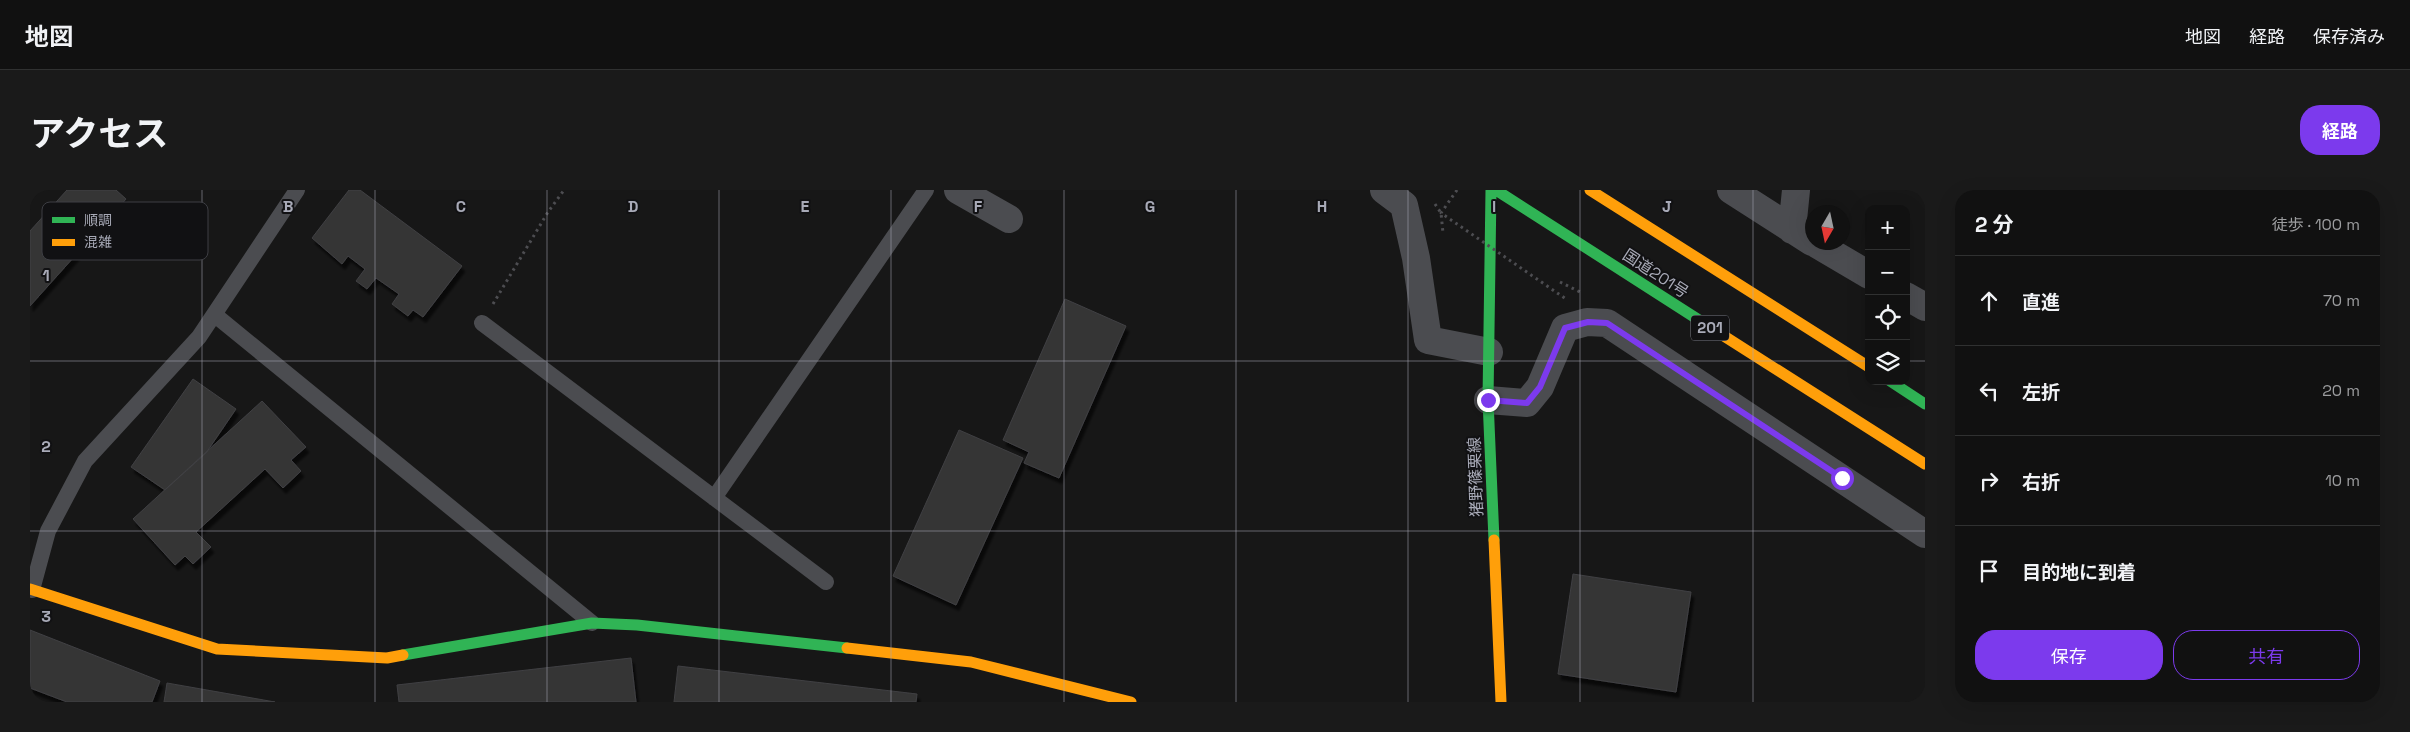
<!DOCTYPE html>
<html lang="ja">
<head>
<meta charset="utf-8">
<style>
  body { margin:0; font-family:"Space Grotesk","Noto Sans JP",sans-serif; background:#1a1a1a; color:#f1f3f6 }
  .controls { position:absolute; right:15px; top:15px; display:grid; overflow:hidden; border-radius:10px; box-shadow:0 5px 20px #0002 }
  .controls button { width:45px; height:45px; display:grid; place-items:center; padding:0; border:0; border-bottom:1px solid #303131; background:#111; color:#f1f3f6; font:25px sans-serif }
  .compass { position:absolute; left:1775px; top:15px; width:45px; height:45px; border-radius:50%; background:#111; box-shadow:0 5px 20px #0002; rotate:189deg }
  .stop { position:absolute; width:15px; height:15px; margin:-11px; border:4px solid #7c3aed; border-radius:50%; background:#fff }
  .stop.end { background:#7c3aed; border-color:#fff; box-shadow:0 1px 5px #0008 }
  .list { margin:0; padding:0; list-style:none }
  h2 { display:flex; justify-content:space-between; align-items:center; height:65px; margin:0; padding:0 20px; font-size:21px }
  h2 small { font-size:16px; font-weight:400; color:#9c9d9f }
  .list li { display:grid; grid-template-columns:32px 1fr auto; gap:15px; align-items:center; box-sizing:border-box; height:90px; padding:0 20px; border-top:1px solid #303131 }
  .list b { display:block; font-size:19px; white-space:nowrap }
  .list em { font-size:16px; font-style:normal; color:#9c9d9f }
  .actions { display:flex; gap:10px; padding:15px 20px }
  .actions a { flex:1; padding:11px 0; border:1px solid #7c3aed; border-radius:20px; text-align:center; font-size:18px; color:#7c3aed }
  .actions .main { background:#7c3aed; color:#fff }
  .icon { flex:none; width:28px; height:28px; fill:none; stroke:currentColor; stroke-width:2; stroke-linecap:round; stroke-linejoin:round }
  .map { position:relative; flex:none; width:1895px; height:512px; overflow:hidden; border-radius:20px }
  header { display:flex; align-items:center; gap:30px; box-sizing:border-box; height:70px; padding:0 25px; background:#111; border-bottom:1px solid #303131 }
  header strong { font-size:24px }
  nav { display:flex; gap:28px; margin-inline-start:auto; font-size:18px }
  .intro { display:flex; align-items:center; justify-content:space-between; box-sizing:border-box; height:120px; padding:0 30px }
  h1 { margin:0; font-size:35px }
  .button { padding:12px 22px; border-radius:20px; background:#7c3aed; color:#fff; font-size:18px; font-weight:700 }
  main { display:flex; gap:30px; padding:0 30px }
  aside { flex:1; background:#111; border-radius:20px; box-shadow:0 5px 20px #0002 }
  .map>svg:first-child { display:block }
  .building { fill:#353536; stroke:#404043; filter:url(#shadow) }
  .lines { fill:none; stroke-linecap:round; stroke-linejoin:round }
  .path { stroke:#4d4d51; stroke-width:3; stroke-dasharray:2.5 4; stroke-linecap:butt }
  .lane { stroke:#4b4c50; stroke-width:16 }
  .street { stroke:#4b4c50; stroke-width:28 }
  .fast { stroke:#30b455; stroke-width:11 }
  .slow { stroke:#ff9f0a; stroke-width:11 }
  .path-bridge { stroke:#4d4d51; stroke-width:3; stroke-dasharray:2.5 4; stroke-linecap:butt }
  .route { stroke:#7c3aed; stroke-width:6 }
  .grid { fill:none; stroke:#a8aab7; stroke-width:1; stroke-opacity:0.55 }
  .labels { text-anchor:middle; stroke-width:4; stroke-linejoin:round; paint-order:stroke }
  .shield { fill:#111113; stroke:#7b7c86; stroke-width:1 }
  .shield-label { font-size:15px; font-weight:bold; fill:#a8aab7 }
  .street-label { font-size:16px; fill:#a8aab7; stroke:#111113 }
  .key { fill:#111113; stroke:#3e3f44; stroke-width:1 }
  .key-label { font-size:14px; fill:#a8aab7 }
  .grid-label { font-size:16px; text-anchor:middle; font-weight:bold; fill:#a8aab7; stroke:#111113; stroke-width:4; stroke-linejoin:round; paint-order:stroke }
</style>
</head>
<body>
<header>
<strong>地図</strong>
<nav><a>地図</a><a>経路</a><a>保存済み</a></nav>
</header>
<div class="intro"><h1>アクセス</h1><a class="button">経路</a></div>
<main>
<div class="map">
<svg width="1895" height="512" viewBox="0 0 1895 512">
  <defs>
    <filter id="shadow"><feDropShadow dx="3" dy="5.5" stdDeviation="1" flood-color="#0009"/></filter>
  </defs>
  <rect width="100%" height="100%" fill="#171717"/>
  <path class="building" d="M37 0H86L96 9 0 116V41Z
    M319 0H330L432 76 393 127 383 120 378 126 362 114 369 104 346 88 337 99 326 91 335 79 318 66 312 74 282 48Z
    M1035 109 1096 136 1029 288 994 273 999 262 973 250Z
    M163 189 206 219 176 263 135 300 101 277Z
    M232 211 276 257 261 270 271 281 253 298 235 279 166 342 181 357 163 374 155 366 145 375 103 329Z
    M929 240 993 268 926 415 863 386Z
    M1543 384 1661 402 1646 502 1528 484Z
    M0 440 130 491 122 512H37L0 498Z
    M601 468 606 512H369L367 495Z
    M648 476 887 504 886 512H644Z
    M137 493 245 512H134Z"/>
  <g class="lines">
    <path class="path" d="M1405 14 1411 23 1413 43
      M1530 92 1552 103
      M463 114 518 22 534 0"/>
    <path class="lane" d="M185 125 562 433
      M452 133 796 392
      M684 308 896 0
      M2 400 18 341 55 271 169 147 267 0"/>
    <path class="street" d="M928 0 979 29
      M1354 0 1374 15 1386 68 1398 150 1459 162
      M1701 0 1782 52
      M1762 40 1766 0
      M1783 52 1839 85
      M1876 106 1895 117
      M1458 210 1497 213 1510 197 1535 138 1557 132 1577 133 1895 344"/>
    <path class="fast" d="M1461 0 1458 210 1464 350
      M1466 0 1672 132
      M1860 191 1895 214
      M373 465 562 433 607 435 817 458"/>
    <path class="slow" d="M1560 0 1839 177
      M1672 132 1895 274
      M1464 350 1471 512
      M0 399 187 459 357 468 373 465
      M817 458 941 472 1101 512"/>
    <path class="path-bridge" d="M1427 0 1411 23 1536 109"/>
  </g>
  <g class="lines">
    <path class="route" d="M1458 210 1497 213 1510 197 1535 138 1558 132 1577 133 1812 288"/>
  </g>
  <path class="grid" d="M172 0V512M345 0V512M517 0V512M689 0V512M861 0V512M1034 0V512M1206 0V512M1378 0V512M1550 0V512M1723 0V512M0 171H1839M1876 171H1895M0 341H1895"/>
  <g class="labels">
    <rect class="shield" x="1661" y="125.5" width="38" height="25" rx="4"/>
    <g class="shield-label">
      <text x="1680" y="143">201</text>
    </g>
    <g class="street-label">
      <text transform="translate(1626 83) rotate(33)" y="6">国道201号</text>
      <text transform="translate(1445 287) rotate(-92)" y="6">猪野篠栗線</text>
    </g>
  </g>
  <rect x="12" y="12" width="166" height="58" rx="8" class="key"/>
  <rect x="22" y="27" width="23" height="6" fill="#30b455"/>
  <rect x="22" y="49" width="23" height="7" fill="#ff9f0a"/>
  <g class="key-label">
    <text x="54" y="35">順調</text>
    <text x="54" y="57">混雑</text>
  </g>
  <g class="grid-label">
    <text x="258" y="22">B</text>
    <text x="431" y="22">C</text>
    <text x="603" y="22">D</text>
    <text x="775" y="22">E</text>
    <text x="948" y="22">F</text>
    <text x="1120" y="22">G</text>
    <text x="1292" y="22">H</text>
    <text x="1464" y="22">I</text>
    <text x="1637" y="22">J</text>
    <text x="16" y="91">1</text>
    <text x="16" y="262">2</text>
    <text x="16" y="432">3</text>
  </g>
</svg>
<div class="controls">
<button>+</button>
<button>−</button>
<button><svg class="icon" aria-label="locate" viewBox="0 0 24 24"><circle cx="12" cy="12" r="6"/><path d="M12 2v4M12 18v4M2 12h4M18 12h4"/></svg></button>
<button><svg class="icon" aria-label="layers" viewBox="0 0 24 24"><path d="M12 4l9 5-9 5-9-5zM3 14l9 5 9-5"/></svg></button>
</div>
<svg class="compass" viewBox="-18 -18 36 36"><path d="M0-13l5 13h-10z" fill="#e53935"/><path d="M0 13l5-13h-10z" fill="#9c9d9f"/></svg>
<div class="stop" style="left:1812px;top:288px"></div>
<div class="stop end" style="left:1458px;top:210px"></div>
</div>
<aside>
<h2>2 分<small>徒歩 · 100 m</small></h2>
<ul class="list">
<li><svg class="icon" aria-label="ahead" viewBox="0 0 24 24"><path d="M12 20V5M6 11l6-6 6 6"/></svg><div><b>直進</b></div><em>70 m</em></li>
<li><svg class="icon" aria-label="left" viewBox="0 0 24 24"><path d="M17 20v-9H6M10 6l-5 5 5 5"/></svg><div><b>左折</b></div><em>20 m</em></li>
<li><svg class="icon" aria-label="right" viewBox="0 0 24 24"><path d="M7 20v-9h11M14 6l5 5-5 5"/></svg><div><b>右折</b></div><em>10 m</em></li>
<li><svg class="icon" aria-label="arrive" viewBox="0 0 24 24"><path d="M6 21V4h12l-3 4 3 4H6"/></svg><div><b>目的地に到着</b></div></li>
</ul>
<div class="actions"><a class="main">保存</a><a>共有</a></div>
</aside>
</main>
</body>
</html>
